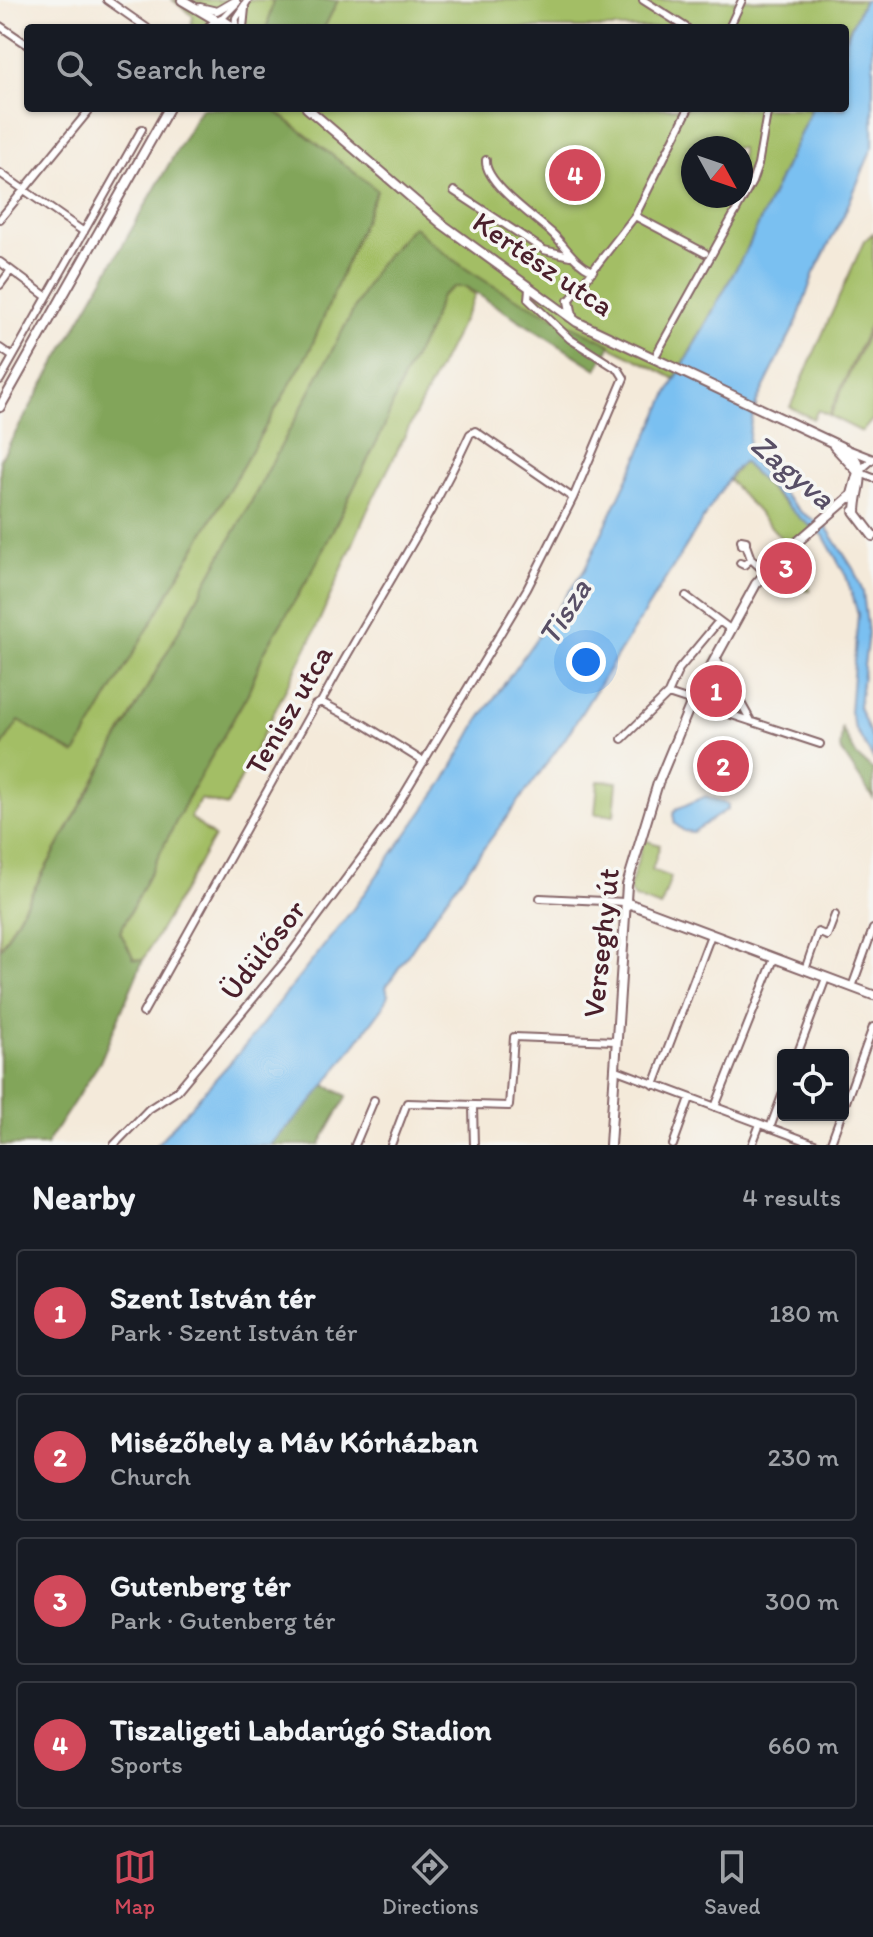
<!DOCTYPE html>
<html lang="en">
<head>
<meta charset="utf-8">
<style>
  body { margin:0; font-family:Itim,sans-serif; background:#20242c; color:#f1f3f6 }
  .controls { position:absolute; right:24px; bottom:24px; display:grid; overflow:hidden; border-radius:8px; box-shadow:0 2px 6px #0004 }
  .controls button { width:72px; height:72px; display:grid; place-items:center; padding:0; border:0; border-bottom:2px solid #363941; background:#171b24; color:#f1f3f6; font:40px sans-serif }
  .compass { position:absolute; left:681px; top:136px; width:72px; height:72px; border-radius:50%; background:#171b24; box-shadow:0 2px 6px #0004; rotate:130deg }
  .you { position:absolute; left:586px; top:662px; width:28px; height:28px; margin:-20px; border:6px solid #fff; border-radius:50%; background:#1a73e8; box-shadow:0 0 0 12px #1a73e833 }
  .badge { display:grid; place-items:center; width:52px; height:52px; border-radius:50%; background:#d1495b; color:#fff; font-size:26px; font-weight:700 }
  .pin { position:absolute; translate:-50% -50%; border:4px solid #fff; box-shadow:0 2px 8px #0006 }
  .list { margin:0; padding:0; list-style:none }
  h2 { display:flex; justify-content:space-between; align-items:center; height:104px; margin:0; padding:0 32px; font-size:34px }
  h2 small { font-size:26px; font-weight:400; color:#9ea1a6 }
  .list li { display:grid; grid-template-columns:52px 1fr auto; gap:24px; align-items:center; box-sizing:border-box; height:128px; margin:0 16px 16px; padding:0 16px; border:2px solid #363941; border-radius:8px }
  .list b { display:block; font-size:30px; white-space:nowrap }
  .list p { margin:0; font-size:26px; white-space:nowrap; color:#9ea1a6 }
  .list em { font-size:26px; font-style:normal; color:#9ea1a6 }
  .icon { flex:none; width:44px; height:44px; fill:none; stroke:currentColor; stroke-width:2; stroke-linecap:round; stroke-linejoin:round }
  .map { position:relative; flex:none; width:873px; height:1145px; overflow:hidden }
  .search { position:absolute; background:#171b24; box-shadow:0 2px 6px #0004; left:24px; right:24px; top:24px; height:88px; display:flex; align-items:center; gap:20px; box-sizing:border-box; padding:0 28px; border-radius:8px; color:#9ea1a6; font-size:30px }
  .sheet { height:680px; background:#171b24 }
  nav { display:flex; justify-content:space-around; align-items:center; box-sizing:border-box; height:112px; border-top:2px solid #363941; background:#171b24; font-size:22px; color:#9ea1a6 }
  nav a { display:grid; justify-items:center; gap:4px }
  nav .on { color:#d1495b }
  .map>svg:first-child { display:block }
  .green { fill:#a3be65; stroke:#766e48; stroke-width:2; fill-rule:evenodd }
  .forest { fill:#82a55a; stroke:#666242; stroke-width:2 }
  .water { fill:#7ac0f1; stroke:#62708e; stroke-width:2 }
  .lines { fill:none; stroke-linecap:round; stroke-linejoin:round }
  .street-casing { stroke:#866668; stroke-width:10 }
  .secondary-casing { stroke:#866668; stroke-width:12 }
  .street { stroke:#fff; stroke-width:6 }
  .secondary { stroke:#fff; stroke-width:8 }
  .labels { text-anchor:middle; stroke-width:7; stroke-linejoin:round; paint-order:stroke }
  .street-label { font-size:30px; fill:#4a1f2b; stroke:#f6f6f2 }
  .water-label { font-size:32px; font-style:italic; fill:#584f66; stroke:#f6f6f2 }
</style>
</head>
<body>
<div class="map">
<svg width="873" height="1145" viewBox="0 0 873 1145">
  <rect width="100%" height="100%" fill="#f6f6f2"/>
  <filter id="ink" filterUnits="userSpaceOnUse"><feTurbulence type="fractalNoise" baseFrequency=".0125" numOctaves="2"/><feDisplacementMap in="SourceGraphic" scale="16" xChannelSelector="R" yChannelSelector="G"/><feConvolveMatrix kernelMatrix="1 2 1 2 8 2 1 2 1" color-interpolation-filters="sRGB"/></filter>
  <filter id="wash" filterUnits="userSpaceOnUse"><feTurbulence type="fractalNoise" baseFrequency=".006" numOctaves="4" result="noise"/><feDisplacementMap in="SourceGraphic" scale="32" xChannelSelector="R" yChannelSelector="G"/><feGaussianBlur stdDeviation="1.8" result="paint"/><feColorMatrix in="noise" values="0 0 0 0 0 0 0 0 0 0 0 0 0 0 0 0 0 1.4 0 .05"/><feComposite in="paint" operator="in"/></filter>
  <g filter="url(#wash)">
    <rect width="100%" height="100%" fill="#f4eada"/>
    <path class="green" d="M173 0H273L267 28H191L193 16Z
      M338 0H864L845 40V28H324Z
      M271 108H812L749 245 675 379C600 339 520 307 449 260 435 251 425 236 413 226L376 268 249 506 0 949V749L19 721 75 754 310 350 377 190ZM693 148H741V196H693Z
      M873 233V317L829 415 818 410 813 419 790 407 864 241Z
      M454 287H466L475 296 368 509 314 633 227 806 200 799 190 817 214 837 143 960 134 959 120 932 190 794 248 693 264 652 313 570 384 427 403 378 429 329 441 296Z
      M869 331 873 333V419L862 432 830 416Z
      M743 462 779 499 815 527 791 548 799 558 810 591 756 584 790 548 728 479Z
      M715 657 751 721 692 701Z
      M598 781 617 782 614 815 595 814Z
      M644 840 660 845 652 870 671 877 661 907 635 898 629 890Z"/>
    <path class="forest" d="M273 0H338L324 28H267Z
      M201 108H271L377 190 310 350 75 754 19 721 0 749V460Z
      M413 226C474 285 537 307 611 345L597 369 466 287H454L441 296 429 329 403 378 384 427 313 570 264 652 248 693 190 794 120 932 134 959 143 960 100 1062 46 1145H0V950L249 506 376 268Z
      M842 729 857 756 873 770V798L840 749Z
      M325 1085 347 1096 319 1145H270Z"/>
    <path class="water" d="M864 0H873V146L844 215 814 273 797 321 757 401 750 427 747 457 801 512 827 528 854 570 863 592 868 633 859 707 873 741V759L855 728 850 712 858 614 846 576 823 535 801 519 743 462 732 473 565 739 441 906 386 987 388 995 383 1007 312 1102 270 1145H156L244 1047 353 909 445 780 478 721 585 569 669 391 749 245 812 108H845V40Z
      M706 796 728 804V809L693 832 684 831 675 824 673 814 676 809Z"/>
  </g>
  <g filter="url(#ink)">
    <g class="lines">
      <g class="street-casing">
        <path id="street" d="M107 0 147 28
          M643 0 687 28
          M200 7 217 11 236 0
          M221 19 237 3
          M0 26 28 45
          M235 27 236 18 248 0
          M243 28 245 8
          M729 28 742 0
          M486 160C484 183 536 218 552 233 567 247 573 262 593 271
          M0 173 84 232
          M454 191 544 250 570 256
          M635 216 705 253
          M0 219 91 108
          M0 262 47 297
          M0 285 11 270
          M569 301 635 216 689 108
          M0 348 13 357
          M657 353 752 182 758 165 767 113
          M0 380 142 129
          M850 450 873 459
          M873 459 858 472 873 478
          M741 540 746 541V545H742Z
          M746 545 751 559 765 572
          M740 563 744 565 751 559
          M686 596 730 629
          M716 658 751 721
          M668 694 679 669 719 621
          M321 702 365 725 424 762
          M622 739 668 694 820 744
          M540 898 625 902
          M805 970 818 932 827 936 835 915
          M852 987 873 929
          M143 1013 315 705 321 702C369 612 427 527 470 434L475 431 573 498
          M797 1055 826 978
          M614 1069 817 1145
          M654 1085 711 935
          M473 1107 474 1145
          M715 1107 774 959
          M843 1110 873 1027
          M770 1128 783 1093
          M114 1145 149 1109 177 1091 287 958 385 826 527 589 573 498 624 378 619 370 570 339 528 299 529 289
          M355 1145 374 1100
          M391 1145 407 1103 509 1106 514 1037 615 1041
          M673 1145 690 1098
          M752 1145 760 1124
          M830 1145 841 1115"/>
      </g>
      <g class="secondary-casing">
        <path id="secondary" d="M182 0 216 20
          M208 28 221 19 235 28
          M307 108 442 224 577 322 846 449C872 471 856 485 856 513
          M569 301 572 316
          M0 407 169 108
          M834 446 858 472 851 498
          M854 511 873 536
          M625 902 873 995
          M610 1145 627 885 658 783 692 701 756 584 781 556 852 495"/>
      </g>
      <use href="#street" class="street"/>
      <use href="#secondary" class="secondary"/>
    </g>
  </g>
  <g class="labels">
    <g class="street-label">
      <text transform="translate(543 264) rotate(34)" y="10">Kertész utca</text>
      <text transform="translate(289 710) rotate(-60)" y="10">Tenisz utca</text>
      <text transform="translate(601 943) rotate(-84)" y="10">Verseghy út</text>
      <text transform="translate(263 950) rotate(-52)" y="10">Üdülősor</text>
    </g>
    <g class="water-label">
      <text transform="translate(793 471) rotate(40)" y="11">Zagyva</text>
      <text transform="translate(564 612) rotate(-58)" y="11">Tisza</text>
    </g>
  </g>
</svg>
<div class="controls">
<button><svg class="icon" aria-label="locate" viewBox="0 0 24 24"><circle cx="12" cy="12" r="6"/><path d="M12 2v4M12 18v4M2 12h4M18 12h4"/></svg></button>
</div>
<svg class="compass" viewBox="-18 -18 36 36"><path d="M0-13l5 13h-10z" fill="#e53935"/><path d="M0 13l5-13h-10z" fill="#9ea1a6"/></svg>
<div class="you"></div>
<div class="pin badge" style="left:716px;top:691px">1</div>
<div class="pin badge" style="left:723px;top:766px">2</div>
<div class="pin badge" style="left:786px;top:568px">3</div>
<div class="pin badge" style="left:575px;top:175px">4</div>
<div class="search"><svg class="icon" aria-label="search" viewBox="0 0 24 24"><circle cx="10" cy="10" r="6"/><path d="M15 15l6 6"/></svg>Search here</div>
</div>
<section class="sheet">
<h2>Nearby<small>4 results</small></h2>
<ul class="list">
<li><span class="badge">1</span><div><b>Szent István tér</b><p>Park · Szent István tér</p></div><em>180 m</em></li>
<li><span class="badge">2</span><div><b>Misézőhely a Máv Kórházban</b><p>Church</p></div><em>230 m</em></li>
<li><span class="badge">3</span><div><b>Gutenberg tér</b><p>Park · Gutenberg tér</p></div><em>300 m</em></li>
<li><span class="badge">4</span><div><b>Tiszaligeti Labdarúgó Stadion</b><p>Sports</p></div><em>660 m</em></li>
</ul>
</section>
<nav>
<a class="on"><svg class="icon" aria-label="map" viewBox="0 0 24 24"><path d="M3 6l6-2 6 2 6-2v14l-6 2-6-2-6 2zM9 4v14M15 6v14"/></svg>Map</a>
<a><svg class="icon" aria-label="directions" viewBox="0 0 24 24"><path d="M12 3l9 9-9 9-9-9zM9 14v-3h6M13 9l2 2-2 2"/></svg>Directions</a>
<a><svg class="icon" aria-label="saved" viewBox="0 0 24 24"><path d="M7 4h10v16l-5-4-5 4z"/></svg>Saved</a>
</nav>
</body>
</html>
